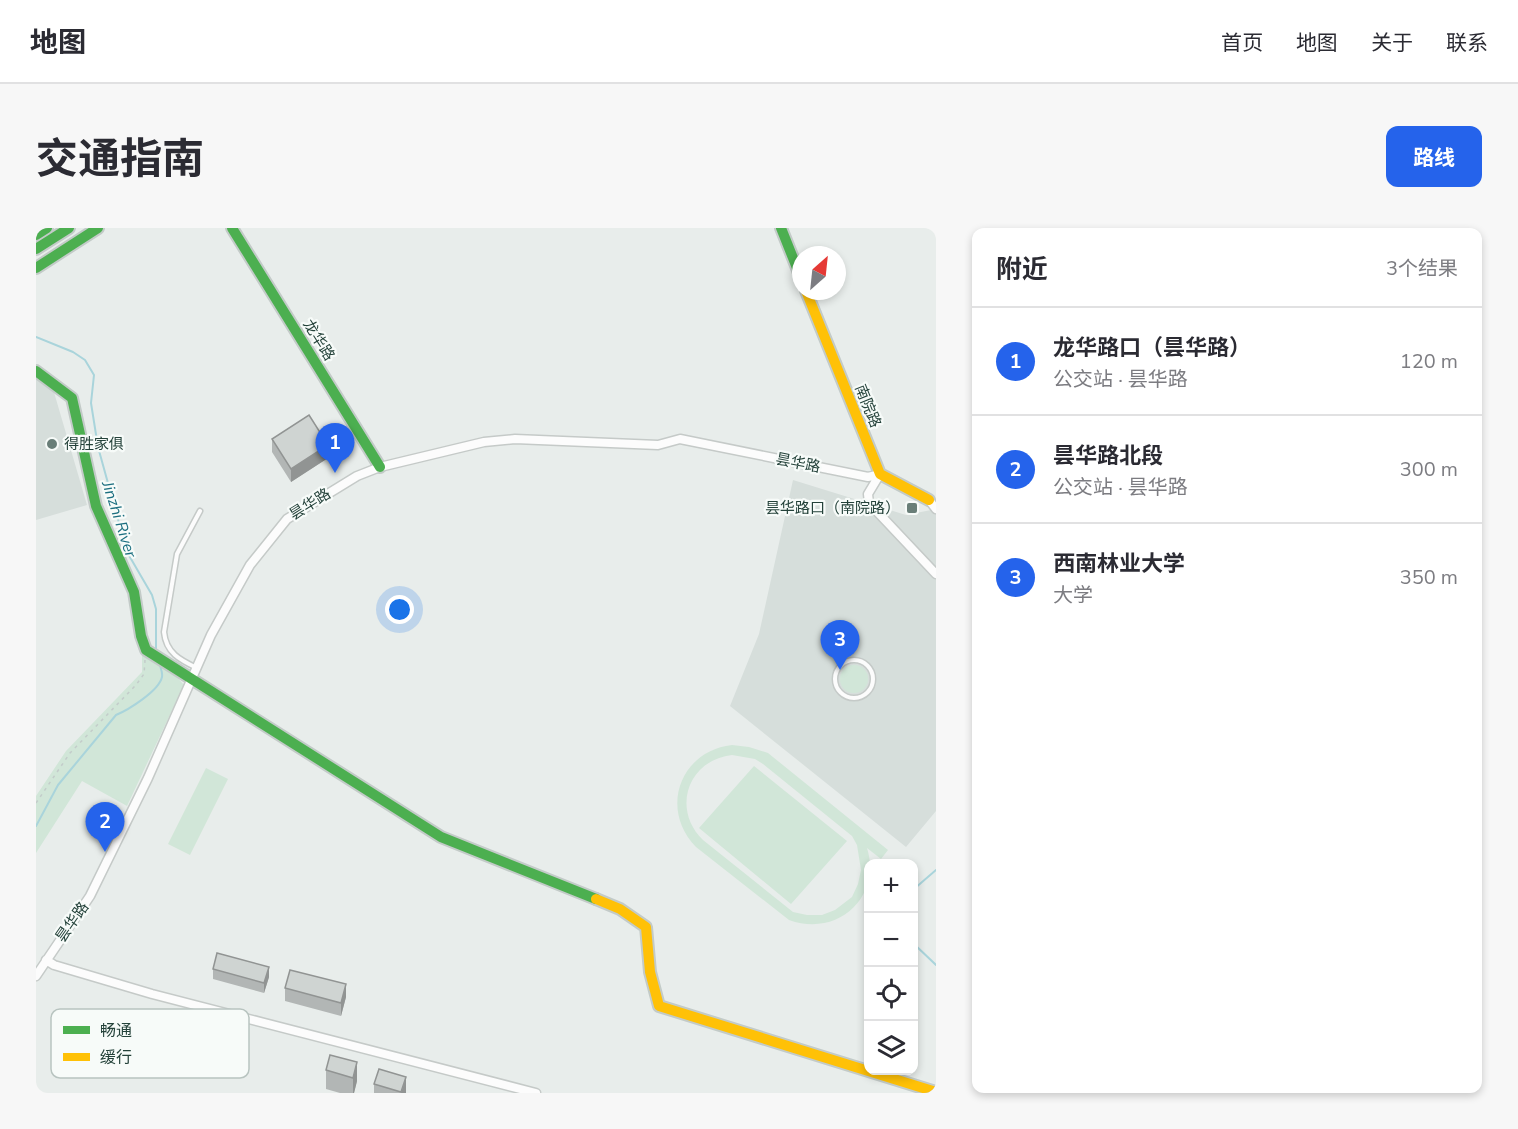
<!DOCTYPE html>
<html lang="zh">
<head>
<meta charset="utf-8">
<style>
  body { margin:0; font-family:"Nunito Sans","Noto Sans SC",sans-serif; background:#f7f7f7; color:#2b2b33 }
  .controls { position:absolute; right:18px; bottom:18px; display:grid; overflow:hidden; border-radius:12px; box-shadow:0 3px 9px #0003 }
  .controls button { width:54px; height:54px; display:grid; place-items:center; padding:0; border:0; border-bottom:2px solid #e1e1e2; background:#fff; color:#2b2b33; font:30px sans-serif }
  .compass { position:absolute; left:756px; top:18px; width:54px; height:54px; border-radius:50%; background:#fff; box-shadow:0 3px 9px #0003; rotate:27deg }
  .you { position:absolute; left:364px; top:382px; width:21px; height:21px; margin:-15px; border:4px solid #fff; border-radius:50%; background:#1a73e8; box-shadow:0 0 0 9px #1a73e833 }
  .badge { display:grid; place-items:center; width:39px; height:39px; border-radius:50%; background:#2563eb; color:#fff; font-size:20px; font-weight:700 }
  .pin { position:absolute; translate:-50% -50px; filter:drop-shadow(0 2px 3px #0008) }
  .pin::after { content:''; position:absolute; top:32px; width:21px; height:18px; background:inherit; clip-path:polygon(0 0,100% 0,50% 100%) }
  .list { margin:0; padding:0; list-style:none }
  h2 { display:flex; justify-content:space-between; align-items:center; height:78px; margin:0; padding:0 24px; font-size:26px }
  h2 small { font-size:20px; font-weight:400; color:#7c7c81 }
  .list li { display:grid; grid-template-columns:39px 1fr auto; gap:18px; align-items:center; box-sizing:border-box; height:108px; padding:0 24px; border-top:2px solid #e1e1e2 }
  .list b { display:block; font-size:22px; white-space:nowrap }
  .list p { margin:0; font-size:20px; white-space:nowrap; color:#7c7c81 }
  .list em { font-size:20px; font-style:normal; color:#7c7c81 }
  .icon { flex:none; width:33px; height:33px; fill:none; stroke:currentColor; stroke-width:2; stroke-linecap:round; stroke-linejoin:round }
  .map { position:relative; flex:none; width:900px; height:865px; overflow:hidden; border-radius:12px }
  header { display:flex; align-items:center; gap:36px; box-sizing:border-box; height:84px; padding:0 30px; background:#fff; border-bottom:2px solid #e1e1e2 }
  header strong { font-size:28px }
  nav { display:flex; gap:33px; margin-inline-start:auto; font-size:21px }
  .intro { display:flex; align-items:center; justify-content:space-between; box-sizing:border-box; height:144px; padding:0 36px }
  h1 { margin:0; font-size:42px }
  .button { padding:15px 27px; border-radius:12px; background:#2563eb; color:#fff; font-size:21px; font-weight:700 }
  main { display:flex; gap:36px; padding:0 36px }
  aside { flex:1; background:#fff; border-radius:12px; box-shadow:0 3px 9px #0003 }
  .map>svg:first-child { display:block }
  .built { fill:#d6dedb }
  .green { fill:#d1e6d8; fill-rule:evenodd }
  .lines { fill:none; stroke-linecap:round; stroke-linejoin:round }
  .stream { stroke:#a9d4db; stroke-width:2 }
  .lane-casing { stroke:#c5cac8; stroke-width:7 }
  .street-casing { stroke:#c5cac8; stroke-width:11 }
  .fast-casing { stroke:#c3cbc8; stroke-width:14 }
  .slow-casing { stroke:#c3cbc8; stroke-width:14 }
  .path { stroke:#c3ccca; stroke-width:1.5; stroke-dasharray:3 4.5; stroke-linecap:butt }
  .lane { stroke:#fcfcfc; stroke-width:4 }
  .street { stroke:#fcfcfc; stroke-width:8 }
  .fast { stroke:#4caf50; stroke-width:10 }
  .slow { stroke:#ffc107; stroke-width:10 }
  .wall { fill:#b2b6b5 }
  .shaded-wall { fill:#919493 }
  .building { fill:#cfd4d2; stroke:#919493; stroke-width:1.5 }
  .poi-dot { fill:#697e78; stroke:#f7fbf9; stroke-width:2 }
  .labels { text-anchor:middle; stroke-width:4.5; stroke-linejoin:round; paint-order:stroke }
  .street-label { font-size:15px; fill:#24423a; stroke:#f7fbf9 }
  .poi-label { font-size:15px; fill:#24423a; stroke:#f7fbf9; text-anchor:start }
  .water-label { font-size:16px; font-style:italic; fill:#1c6f80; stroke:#f7fbf9 }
  .key { fill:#f7fbf9; stroke:#b8c4c0; stroke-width:1.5 }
  .key-label { font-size:16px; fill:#24423a }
</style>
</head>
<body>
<header>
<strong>地图</strong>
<nav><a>首页</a><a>地图</a><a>关于</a><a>联系</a></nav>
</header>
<div class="intro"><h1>交通指南</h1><a class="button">路线</a></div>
<main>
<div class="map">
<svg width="900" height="865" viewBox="0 0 900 865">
  <rect width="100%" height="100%" fill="#e8edeb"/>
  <path class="built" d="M0 146 15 154 51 277 0 292Z
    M757 252 870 287 900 281V583L870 619 694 478 723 406Z"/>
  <path class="green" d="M106 427 139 447 148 457 91 578 46 553 0 625V568L30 523 106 444Z
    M804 451a14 14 0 1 1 28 0a14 14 0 1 1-28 0Z
    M696 517 713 519 732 525 852 622 845 631 831 620C846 668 803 710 753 692L660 619C623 581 644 523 696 517ZM696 527 719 531 727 536 816 608 821 617 825 642 822 656 816 669 799 682 786 687H771L757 684 667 612C635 581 652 532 696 527Z
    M718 538 811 613 755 676 663 600Z
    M170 540 192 551 154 627 132 616Z"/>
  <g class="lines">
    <path class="stream" d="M0 109 37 124 49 132 58 147 55 175 62 219 91 324 116 367 120 381V423
      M0 598 22 557 80 487C92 482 123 463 126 449 127 444 124 439 123 434
      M878 661 900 642
      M878 716 900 737"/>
    <g class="lane-casing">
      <path id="lane" d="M799 451a19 19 0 1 1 38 0a19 19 0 1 1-38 0Z
        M161 440C144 432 130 425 128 404L141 326 164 283"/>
    </g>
    <g class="street-casing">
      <path id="street" d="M844 246 832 266 833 275 900 346
        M893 272 900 281
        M10 732 18 737 116 766 500 865
        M0 748 54 668 112 550 175 407 214 337 251 291 321 248 344 239 448 214 479 211 622 217 644 211 832 249 844 246"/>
    </g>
    <g class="fast-casing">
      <path id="fast" d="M196 0 344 239
        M745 0 765 50
        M0 7 11 0
        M0 21 33 0
        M0 40 62 0
        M0 143 36 170 60 278 98 364 105 408 110 422 405 609 560 671"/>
    </g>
    <g class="slow-casing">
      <path id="slow" d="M770 63 844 246 893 272
        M560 671 584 681 610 699 614 744 623 778 900 864"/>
    </g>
    <path class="path" d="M0 575 34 525 100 457 108 446 109 432"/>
    <use href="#lane" class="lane"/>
    <use href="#street" class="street"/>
    <use href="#fast" class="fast"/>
    <use href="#slow" class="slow"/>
  </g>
  <path class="wall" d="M236 211 292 230 255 254 236 224Z
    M177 741 233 749 228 765 177 751Z
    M249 760 310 769 305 788 249 773Z
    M294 827 321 853 318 865H304L290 861V842Z
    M338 856 370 865H338Z"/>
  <path class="shaded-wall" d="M292 217V230L255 254V241Z
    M233 739V749L228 765V755Z
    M310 756V769L305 788V775Z
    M321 834V853L318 865H317V850Z
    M370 849V865H365Z"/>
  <path class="building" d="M273 187 292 217 255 241 236 211Z
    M181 725 233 739 228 755 177 741Z
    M254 742 310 756 305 775 249 760Z
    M294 827 321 834 317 850 290 842Z
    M343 841 370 849 365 864 338 856Z"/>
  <g class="poi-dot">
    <circle cx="16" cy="216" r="6"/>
    <rect x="870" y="274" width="12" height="12" rx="3"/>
  </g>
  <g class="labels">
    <g class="street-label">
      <text transform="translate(283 112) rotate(58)" y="5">龙华路</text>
      <text transform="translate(832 178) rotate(68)" y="5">南院路</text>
      <text transform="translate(762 235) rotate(11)" y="5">昙华路</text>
      <text transform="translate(274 276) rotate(-32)" y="5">昙华路</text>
      <text transform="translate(36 694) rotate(-55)" y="5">昙华路</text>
    </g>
    <g class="poi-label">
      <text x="28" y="221">得胜家俱</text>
      <text x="864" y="285" text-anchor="end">昙华路口（南院路）</text>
    </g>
    <g class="water-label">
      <text transform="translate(84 291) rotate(72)" y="6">Jinzhi River</text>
    </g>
  </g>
  <rect x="15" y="781" width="198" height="69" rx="9" class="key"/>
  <rect x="27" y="798" width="27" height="8" fill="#4caf50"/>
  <rect x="27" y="825" width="27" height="8" fill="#ffc107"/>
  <g class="key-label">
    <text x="64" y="808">畅通</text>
    <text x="64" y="835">缓行</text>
  </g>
</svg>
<div class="controls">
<button>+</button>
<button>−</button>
<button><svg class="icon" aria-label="locate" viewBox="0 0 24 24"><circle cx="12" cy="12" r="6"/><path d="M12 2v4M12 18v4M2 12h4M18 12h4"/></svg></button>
<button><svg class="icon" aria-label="layers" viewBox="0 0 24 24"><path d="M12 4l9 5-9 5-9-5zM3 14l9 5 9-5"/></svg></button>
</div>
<svg class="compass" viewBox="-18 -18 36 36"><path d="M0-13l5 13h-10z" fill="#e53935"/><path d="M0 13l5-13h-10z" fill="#7c7c81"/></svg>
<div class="you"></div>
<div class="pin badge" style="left:299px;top:245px">1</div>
<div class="pin badge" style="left:69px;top:624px">2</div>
<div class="pin badge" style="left:804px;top:442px">3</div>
</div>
<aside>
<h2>附近<small>3个结果</small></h2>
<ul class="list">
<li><span class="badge">1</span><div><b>龙华路口（昙华路）</b><p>公交站 · 昙华路</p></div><em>120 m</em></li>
<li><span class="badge">2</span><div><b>昙华路北段</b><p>公交站 · 昙华路</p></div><em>300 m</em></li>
<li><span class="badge">3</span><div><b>西南林业大学</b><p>大学</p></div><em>350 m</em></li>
</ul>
</aside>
</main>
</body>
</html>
